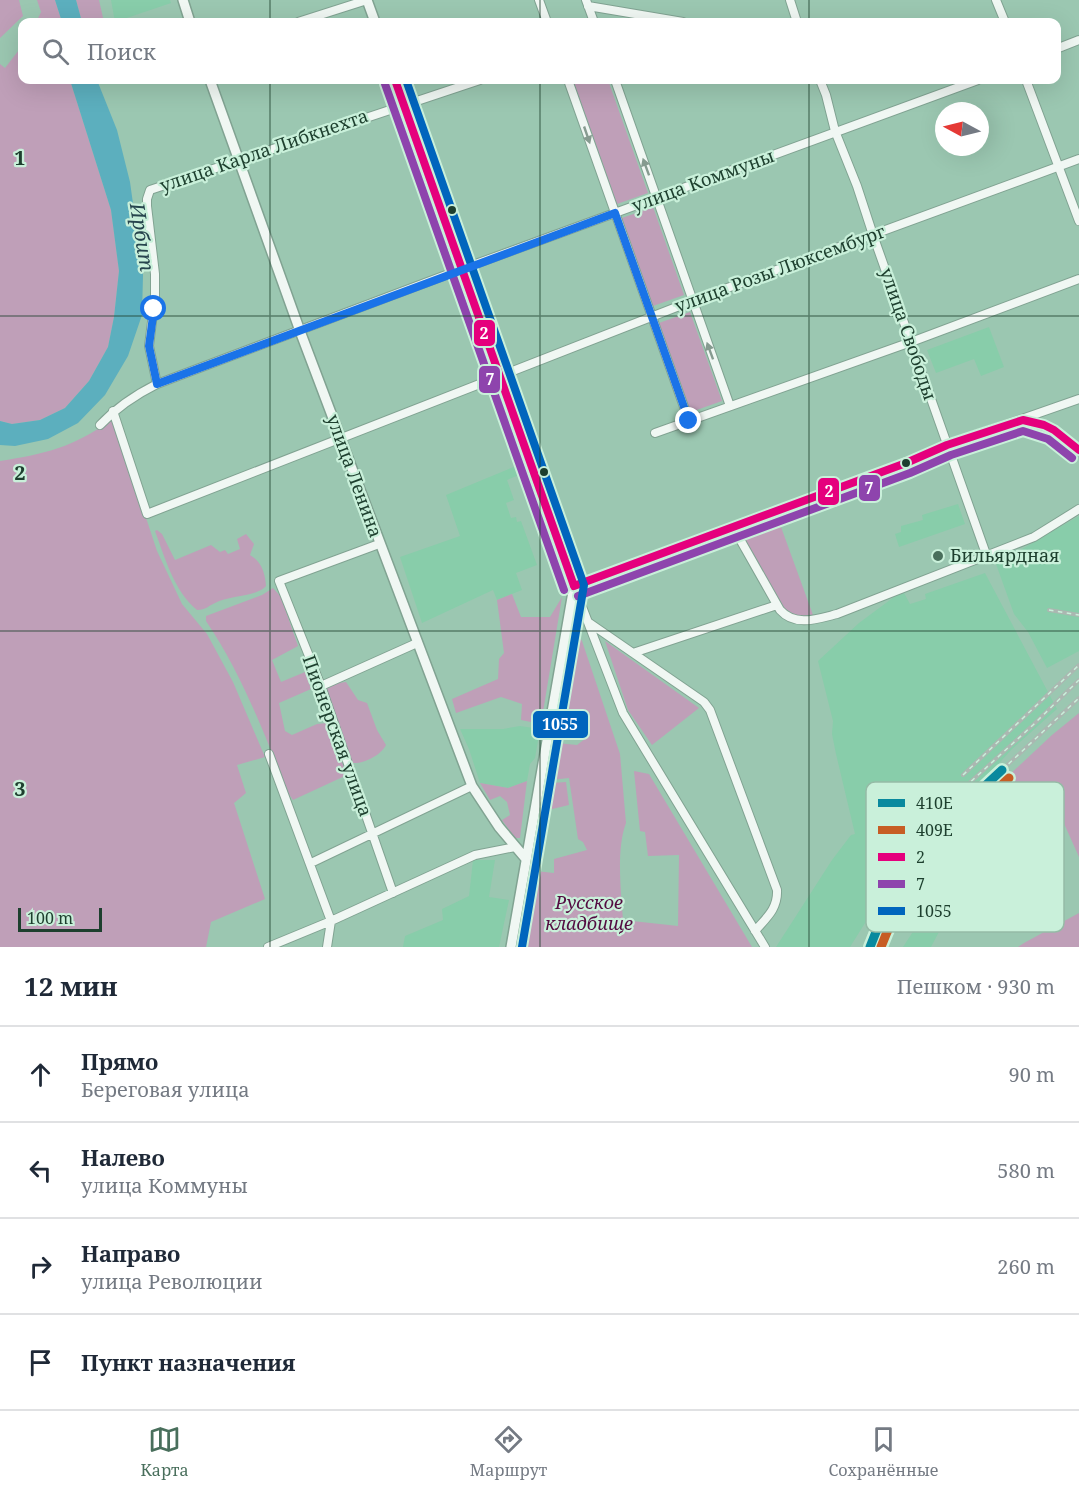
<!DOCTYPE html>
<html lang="ru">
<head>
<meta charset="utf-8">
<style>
  body { margin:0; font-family:"Noto Serif",serif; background:#f6f6f7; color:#1f2937 }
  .compass { position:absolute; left:935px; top:102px; width:54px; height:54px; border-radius:50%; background:#fff; box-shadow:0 6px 24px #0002; rotate:277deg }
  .scale { position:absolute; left:18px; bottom:15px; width:84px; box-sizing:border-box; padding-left:6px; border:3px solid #1d3f2e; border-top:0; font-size:16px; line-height:21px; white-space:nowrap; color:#1d3f2e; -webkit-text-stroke:4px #c9f0da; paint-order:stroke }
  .stop { position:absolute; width:18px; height:18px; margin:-14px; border:4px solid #1a73e8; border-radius:50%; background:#fff }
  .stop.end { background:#1a73e8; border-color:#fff; box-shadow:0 2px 6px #0008 }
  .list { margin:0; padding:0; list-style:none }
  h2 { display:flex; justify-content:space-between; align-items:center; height:78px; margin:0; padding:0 24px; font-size:26px }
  h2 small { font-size:20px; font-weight:400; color:#747a83 }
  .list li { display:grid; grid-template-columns:39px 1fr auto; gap:18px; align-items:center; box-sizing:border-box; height:96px; padding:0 24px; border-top:2px solid #e0e1e3 }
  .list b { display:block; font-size:22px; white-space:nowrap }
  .list p { margin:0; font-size:20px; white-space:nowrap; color:#747a83 }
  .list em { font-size:20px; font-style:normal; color:#747a83 }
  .icon { flex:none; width:33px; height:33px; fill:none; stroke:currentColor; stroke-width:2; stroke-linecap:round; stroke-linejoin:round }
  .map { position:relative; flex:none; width:1079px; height:947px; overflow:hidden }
  .search { position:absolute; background:#fff; box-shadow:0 6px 24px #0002; left:18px; right:18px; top:18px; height:66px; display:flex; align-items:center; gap:15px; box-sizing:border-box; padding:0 21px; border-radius:12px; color:#747a83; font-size:22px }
  .sheet { height:462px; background:#fff }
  nav { display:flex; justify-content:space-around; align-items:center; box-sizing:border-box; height:84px; border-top:2px solid #e0e1e3; background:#fff; font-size:16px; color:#747a83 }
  nav a { display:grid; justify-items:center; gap:3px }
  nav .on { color:#496f5c }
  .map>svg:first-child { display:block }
  .built { fill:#88cdaa }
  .green { fill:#bf9fb8 }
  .water { fill:#5cafbe }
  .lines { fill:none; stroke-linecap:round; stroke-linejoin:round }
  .minor-casing { stroke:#81a392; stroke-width:10 }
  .major-casing { stroke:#81a392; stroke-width:12 }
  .minor { stroke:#f0f7f3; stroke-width:8 }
  .major { stroke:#f0f7f3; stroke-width:9 }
  .rail-casing { stroke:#abb7b1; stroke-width:4 }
  .rail { stroke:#c9f0da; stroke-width:1.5; stroke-dasharray:4.5; stroke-linecap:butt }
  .bus-1-casing { stroke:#c9f0da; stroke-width:12 }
  .bus-2-casing { stroke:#c9f0da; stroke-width:12 }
  .bus-3-casing { stroke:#c9f0da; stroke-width:12 }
  .bus-1 { stroke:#e5007d; stroke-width:8 }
  .bus-2 { stroke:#8e44ad; stroke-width:8 }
  .bus-3 { stroke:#0065bd; stroke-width:8 }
  .rail-1-casing { stroke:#c9f0da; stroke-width:14 }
  .rail-2-casing { stroke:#c9f0da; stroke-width:14 }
  .rail-1 { stroke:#09899e; stroke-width:9 }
  .rail-2 { stroke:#c75d24; stroke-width:9 }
  .oneway { fill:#869b90 }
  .route { stroke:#1a73e8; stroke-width:8 }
  .grid { fill:none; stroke:#1d3f2e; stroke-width:1.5; stroke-opacity:0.55 }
  .bus-dot { fill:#1d3f2e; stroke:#c9f0da; stroke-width:2 }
  .poi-dot { fill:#496f5c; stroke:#c9f0da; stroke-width:2 }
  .labels { text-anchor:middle; stroke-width:4.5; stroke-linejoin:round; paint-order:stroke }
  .street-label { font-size:18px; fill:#1d3f2e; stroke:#c9f0da }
  .poi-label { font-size:18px; fill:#1d3f2e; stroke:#c9f0da; text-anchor:start }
  .park-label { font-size:18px; font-style:italic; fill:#530b41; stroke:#c9f0da }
  .water-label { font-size:20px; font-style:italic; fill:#26444d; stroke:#c9f0da }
  .key { fill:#c9f0da; stroke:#95bba6; stroke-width:1.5 }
  .key-label { font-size:16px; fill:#1d3f2e }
  .grid-label { font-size:20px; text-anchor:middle; font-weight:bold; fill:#1d3f2e; stroke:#c9f0da; stroke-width:4.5; stroke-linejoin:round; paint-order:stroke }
  .line-badge { stroke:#c9f0da; stroke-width:2 }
  .badge-label { font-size:16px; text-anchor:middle; font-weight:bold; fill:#fff }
</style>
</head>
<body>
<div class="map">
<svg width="1079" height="947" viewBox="0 0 1079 947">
  <rect width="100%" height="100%" fill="#9bc7b1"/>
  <path class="built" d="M111 0H170L171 3 115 22Z
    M989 327 1004 367 981 376 974 359 936 373 927 350Z
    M516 466 519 475 507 480 514 500 506 503 511 518 516 517 517 522 521 521 537 565 516 573 522 590 497 600 493 590 422 623 400 557 460 536 446 495Z
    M958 504 965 524 899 547 895 534 901 532V526L923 520 922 515Z
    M1079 516V651L1047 668 1028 632 1014 614 996 564Z
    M985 573 1057 709 1012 749 983 781 929 828 909 853 850 947H776L832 860 851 835 855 834 836 754 832 734 833 721 818 661 859 623 894 597 904 593 910 604 926 599 925 594Z
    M520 726 540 729 535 758 530 764 527 781 508 788 480 783 469 749 460 729H503Z
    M964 853 977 861 935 926 940 930 931 947H903Z
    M473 860H495L489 897 509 900 499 947H403L405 936 443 920 442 909 469 896Z"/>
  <path class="green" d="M0 0H19L23 16 0 38Z
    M37 0H55L62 22H36L41 12Z
    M76 0H99L104 22H82Z
    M22 46V80H70L111 210 119 271 114 317 108 347 89 381 65 408 40 420 12 424 0 421V64L5 68Z
    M573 80H608L648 193 617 204Z
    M653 207 684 295 653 306 622 218Z
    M690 312 722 401 691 412 659 323Z
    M111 420 114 421 157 551 182 604 207 634 233 682 265 757 237 765 246 793 234 803 265 899 211 922 206 947H0V461C45 454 74 447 111 420Z
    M777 516 813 615 799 617 785 609 742 539 743 531 745 527Z
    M157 530 162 534 175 560 211 545 220 552 225 550 228 554 240 549 237 539 246 534 254 544 250 555C262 562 265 573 266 586 257 597 229 595 215 603 208 606 206 610 197 610 174 591 165 558 155 531Z
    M273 588 281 597 298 646 272 660 281 682 305 672 311 689 279 703 285 731 292 735 317 724 327 723 347 775 293 800 288 793C264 733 242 674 206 621V616L262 595Z
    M512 594 521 617H550L562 597 541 724 521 720 522 704 501 697 456 713 452 699 498 679 499 659 504 653 497 600Z
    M578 635 582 641 620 754 626 823C616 850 621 891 623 920L678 926 679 855 648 856 645 832 640 831 634 771 649 774 752 947H522L535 871 554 873V859L587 850 583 842 578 839 569 778 551 780 557 743 577 745 590 735 586 717 562 714 574 641Z
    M605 641 699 708 652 745 628 710Z
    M346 682 358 700 367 703 377 730 386 745C381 755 364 764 353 763L347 751 325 693 326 687 331 684Z
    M1079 713V857L1058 810 1023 822 990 793 1052 735Z
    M527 781 520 838H515L502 820 510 815 507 802 500 796 490 800 480 783 508 788Z
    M566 782 569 805 548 810 552 783Z
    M1079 913V947H1018L1024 943Z"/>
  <path class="water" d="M55 0H76L82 22H62Z
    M70 80H97L117 130 130 182 143 275 142 315 128 356 105 395 78 423 48 439 15 446 0 445V421L12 424 40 420 65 408 89 381 108 347 114 317 119 271 111 210Z"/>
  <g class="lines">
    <g class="minor-casing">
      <path id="minor" d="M539 0 547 22
        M586 0 594 22
        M790 0 797 22
        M996 0 1005 22
        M588 6 683 22
        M298 22 367 0
        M1056 49 1079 40
        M568 80 689 421
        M615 80 730 406
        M820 80 826 95 835 131 857 186 873 235 986 554
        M1026 80 1079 221
        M157 384 149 346 155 297V274L147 206V199L150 190 480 80
        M113 411 147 514 692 301 1079 159
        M1024 420C1047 424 1062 434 1079 450
        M100 425C117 407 135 395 157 384L462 269 978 80
        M655 433 911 342 1079 279
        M733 527 780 610C795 627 817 619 837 614L1034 537 1079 509
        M379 544 279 581 321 686 393 893
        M588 622 704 702 710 710 777 890C778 909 766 918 755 931
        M633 653 777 605
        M321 686 417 643
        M269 754 331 921 327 947
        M311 863 472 786
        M268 947 331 921 475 855 515 847
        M765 947 623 713 574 586 906 463 947 445 1079 399"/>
    </g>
    <g class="major-casing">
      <path id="major" d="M183 0 190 22
        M367 0 375 22
        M210 80 300 331 472 786 499 827 526 859
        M395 80 574 586 511 947"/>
    </g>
    <use href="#minor" class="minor"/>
    <use href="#major" class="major"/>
    <g class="rail-casing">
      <path id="rail" d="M1049 610 1079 615
        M1002 770 1079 698
        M963 775 1079 665
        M898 848 1033 725 1079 680"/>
    </g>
    <use href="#rail" class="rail"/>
    <g class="bus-1-casing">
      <path id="bus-1" d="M395 80 574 586
        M574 586 906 463 947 445 1023 420 1044 425 1054 430 1079 450"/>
    </g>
    <g class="bus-2-casing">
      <path id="bus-2" d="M385 84 564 590
        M578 596 910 473 951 455 1023 431 1048 439 1072 458"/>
    </g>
    <g class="bus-3-casing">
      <path id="bus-3" d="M406 80 584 585 522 947"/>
    </g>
    <use href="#bus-1" class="bus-1"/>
    <use href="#bus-2" class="bus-2"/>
    <use href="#bus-3" class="bus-3"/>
    <g class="rail-1-casing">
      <path id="rail-1" d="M870 947C899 870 942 825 1002 770"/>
    </g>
    <g class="rail-2-casing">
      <path id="rail-2" d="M881 947C907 877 955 827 1009 778"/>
    </g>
    <use href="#rail-1" class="rail-1"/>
    <use href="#rail-2" class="rail-2"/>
  </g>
  <defs><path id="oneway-solid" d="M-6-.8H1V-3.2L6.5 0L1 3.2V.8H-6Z" transform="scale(1.5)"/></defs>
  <g class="oneway">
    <use href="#oneway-solid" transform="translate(587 135) rotate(71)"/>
    <use href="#oneway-solid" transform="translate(646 167) rotate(-110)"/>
    <use href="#oneway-solid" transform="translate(710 351) rotate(-110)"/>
  </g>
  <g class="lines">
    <path class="route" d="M154 309 149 346 157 384 615 213 689 421"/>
  </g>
  <path class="grid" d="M270 0V22M540 0V22M809 0V22M270 80V947M540 80V947M809 80V947M0 316H1079M0 631H1079"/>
  <g class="bus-dot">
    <circle cx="452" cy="210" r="5"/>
    <circle cx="906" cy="463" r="5"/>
    <circle cx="544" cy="472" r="5"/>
  </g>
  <circle class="poi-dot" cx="938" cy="556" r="6"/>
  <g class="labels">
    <g class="street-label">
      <text transform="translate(264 151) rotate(-19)" y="6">улица Карла Либкнехта</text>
      <text transform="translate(703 181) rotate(-20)" y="6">улица Коммуны</text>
      <text transform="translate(780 269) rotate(-20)" y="6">улица Розы Люксембург</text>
      <text transform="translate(908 334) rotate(71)" y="6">улица Свободы</text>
      <text transform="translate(354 476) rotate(70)" y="6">улица Ленина</text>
      <text transform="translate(337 736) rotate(70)" y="6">Пионерская улица</text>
    </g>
    <g class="poi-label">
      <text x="950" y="562">Бильярдная</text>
    </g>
    <g class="park-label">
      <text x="589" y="909">Русское<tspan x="589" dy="21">кладбище</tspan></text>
    </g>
    <g class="water-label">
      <text transform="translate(142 237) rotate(81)" y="7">Ирбит</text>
    </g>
  </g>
  <rect x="866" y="782" width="198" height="150" rx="9" class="key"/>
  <rect x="878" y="799" width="27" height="8" fill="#09899e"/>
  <rect x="878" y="826" width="27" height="8" fill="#c75d24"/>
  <rect x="878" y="853" width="27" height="8" fill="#e5007d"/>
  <rect x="878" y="880" width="27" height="8" fill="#8e44ad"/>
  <rect x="878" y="907" width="27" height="8" fill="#0065bd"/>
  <g class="key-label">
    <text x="916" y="809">410E</text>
    <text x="916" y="836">409E</text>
    <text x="916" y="863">2</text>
    <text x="916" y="890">7</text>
    <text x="916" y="917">1055</text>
  </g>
  <g class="grid-label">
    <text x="20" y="165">1</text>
    <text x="20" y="480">2</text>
    <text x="20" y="796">3</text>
  </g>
  <g class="line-badge">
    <rect x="473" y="319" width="23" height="28" rx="6" fill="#e5007d"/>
    <rect x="478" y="365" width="23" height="29" rx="6" fill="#8e44ad"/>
    <rect x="858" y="474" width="23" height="28" rx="6" fill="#8e44ad"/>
    <rect x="817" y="477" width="23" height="29" rx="6" fill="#e5007d"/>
    <rect x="532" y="710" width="57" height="29" rx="6" fill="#0065bd"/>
  </g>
  <g class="badge-label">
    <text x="484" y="339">2</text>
    <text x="490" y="385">7</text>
    <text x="869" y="494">7</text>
    <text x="829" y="497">2</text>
    <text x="560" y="730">1055</text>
  </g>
</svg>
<svg class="compass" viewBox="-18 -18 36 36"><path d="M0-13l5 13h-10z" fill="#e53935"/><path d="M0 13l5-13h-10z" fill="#747a83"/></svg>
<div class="scale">100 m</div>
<div class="stop" style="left:154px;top:309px"></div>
<div class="stop end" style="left:689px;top:421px"></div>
<div class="search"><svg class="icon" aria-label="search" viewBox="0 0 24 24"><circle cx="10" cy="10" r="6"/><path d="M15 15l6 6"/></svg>Поиск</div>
</div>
<section class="sheet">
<h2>12 мин<small>Пешком · 930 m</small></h2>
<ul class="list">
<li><svg class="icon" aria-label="ahead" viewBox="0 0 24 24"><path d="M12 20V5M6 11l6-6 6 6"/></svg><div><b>Прямо</b><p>Береговая улица</p></div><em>90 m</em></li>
<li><svg class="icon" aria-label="left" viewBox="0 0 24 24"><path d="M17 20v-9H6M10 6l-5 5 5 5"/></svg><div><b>Налево</b><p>улица Коммуны</p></div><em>580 m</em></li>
<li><svg class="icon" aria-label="right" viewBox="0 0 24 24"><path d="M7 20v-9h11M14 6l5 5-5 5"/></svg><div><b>Направо</b><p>улица Революции</p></div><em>260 m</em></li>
<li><svg class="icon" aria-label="arrive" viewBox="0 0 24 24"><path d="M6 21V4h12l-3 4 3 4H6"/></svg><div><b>Пункт назначения</b></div></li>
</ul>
</section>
<nav>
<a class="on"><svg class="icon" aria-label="map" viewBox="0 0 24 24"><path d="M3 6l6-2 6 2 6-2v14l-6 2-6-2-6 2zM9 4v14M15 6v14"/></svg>Карта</a>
<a><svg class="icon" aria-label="directions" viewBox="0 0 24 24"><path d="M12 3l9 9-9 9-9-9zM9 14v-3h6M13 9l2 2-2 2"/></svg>Маршрут</a>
<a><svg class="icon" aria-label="saved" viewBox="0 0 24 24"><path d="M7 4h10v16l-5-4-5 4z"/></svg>Сохранённые</a>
</nav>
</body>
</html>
